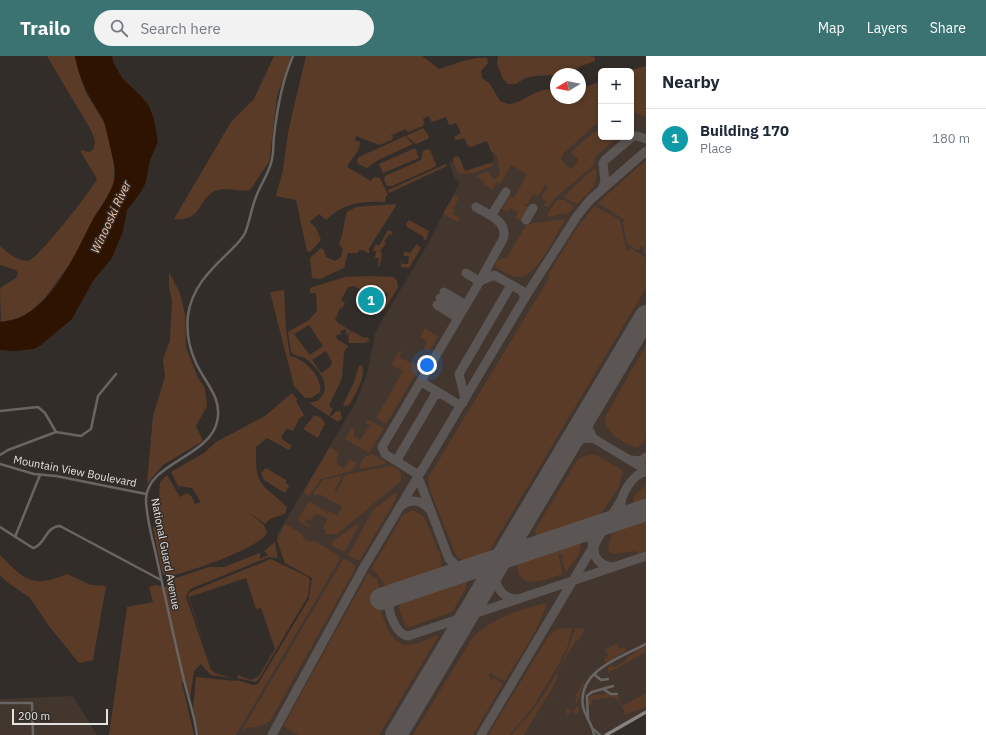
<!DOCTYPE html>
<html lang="en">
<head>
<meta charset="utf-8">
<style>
  body { margin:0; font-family:"IBM Plex Sans",sans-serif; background:#f2f2f3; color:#1f2937 }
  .controls { position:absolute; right:12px; top:12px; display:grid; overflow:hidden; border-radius:6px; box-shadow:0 2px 6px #0003 }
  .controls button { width:36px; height:36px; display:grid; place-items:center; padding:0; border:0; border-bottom:1px solid #e0e1e3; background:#fff; color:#1f2937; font:20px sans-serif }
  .compass { position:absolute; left:550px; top:12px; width:36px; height:36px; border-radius:50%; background:#fff; box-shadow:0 2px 6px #0003; rotate:260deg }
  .scale { position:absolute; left:12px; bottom:10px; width:96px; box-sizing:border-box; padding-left:4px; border:2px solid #e5e1df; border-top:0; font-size:11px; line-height:14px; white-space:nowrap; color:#e5e1df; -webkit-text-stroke:3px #332d2a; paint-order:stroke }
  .you { position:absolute; left:427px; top:309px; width:14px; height:14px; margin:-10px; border:3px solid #fff; border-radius:50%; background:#1a73e8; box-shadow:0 0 0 6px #1a73e833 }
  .badge { display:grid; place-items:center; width:26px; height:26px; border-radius:50%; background:#3b7372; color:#fff; font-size:13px; font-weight:700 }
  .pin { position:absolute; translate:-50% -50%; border:2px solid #fff; box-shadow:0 1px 4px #0006 }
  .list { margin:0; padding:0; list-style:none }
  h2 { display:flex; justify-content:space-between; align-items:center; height:52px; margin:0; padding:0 16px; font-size:17px }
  h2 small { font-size:13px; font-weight:400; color:#747a83 }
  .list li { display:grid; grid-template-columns:26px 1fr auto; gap:12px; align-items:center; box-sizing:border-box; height:60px; padding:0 16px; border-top:1px solid #e0e1e3 }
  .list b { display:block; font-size:15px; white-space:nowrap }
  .list p { margin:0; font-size:13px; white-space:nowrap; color:#747a83 }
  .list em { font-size:13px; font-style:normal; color:#747a83 }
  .icon { flex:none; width:22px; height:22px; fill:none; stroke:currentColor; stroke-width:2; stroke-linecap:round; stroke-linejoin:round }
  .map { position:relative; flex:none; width:646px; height:679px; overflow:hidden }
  header { display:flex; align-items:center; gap:24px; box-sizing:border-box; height:56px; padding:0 20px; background:#3b7372; color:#fff }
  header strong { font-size:19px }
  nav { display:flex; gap:22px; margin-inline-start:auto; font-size:14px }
  .search { width:280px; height:36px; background:#f2f2f3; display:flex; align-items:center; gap:10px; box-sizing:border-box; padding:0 14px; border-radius:22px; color:#747a83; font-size:15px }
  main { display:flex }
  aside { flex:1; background:#fff }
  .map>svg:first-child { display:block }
  .built { fill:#42362f }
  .green { fill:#5a3b27; fill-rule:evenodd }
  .water { fill:#2f1301 }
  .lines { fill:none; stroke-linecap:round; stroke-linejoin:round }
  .taxiway { stroke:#5b5653; stroke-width:9 }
  .runway { stroke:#5b5653; stroke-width:22 }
  .minor { stroke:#686563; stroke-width:2.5 }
  .secondary { stroke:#888380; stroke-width:3.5 }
  .labels { text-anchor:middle; stroke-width:3; stroke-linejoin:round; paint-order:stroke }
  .street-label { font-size:11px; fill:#e5e1df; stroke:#332d2a }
  .water-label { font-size:12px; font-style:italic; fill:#ffc7a5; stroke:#332d2a }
</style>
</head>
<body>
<header>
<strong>Trailo</strong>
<div class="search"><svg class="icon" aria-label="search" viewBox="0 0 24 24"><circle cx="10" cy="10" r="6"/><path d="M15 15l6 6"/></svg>Search here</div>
<nav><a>Map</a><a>Layers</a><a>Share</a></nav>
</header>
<main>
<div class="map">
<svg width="646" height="679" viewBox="0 0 646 679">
  <rect width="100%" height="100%" fill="#332d2a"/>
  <path class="built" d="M646 50V654L602 679H225L243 626 253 629 258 628 309 543 312 522 285 507 277 485V479L356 346 367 318 375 278 380 268 426 191 460 126 455 123 449 107 460 102 465 115 494 105 491 95 497 100 601 66V81H631V53Z
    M73 640 97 679H0V643Z"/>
  <path class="green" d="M47 0H75L81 23 86 37 105 68 114 105V127L76 199 45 242 32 254 22 261 1 266 0 232 16 222 18 217 16 214 0 209V190C8 197 19 207 30 204 39 201 92 134 97 123L81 96V94L89 96 93 94 95 86 92 76Z
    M274 0H291L277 41 269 106 250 134C237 137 225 129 213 136 197 146 201 166 174 163L231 66 254 43Z
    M306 0H422L439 13C452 9 474 0 487 2L488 7 481 15 482 22 490 28 500 45C503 46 507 48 510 48 526 46 539 28 556 35V42H580V33L601 25V66L595 69 563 98 561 103 570 113C574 111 577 108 578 103L571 97 572 95 601 70V81H618L596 100 593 109 588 114 555 142 549 151 544 150 546 145 541 142 548 130 545 129 538 140 533 138 527 149 523 148 530 152 521 165 515 161 518 156 510 152 507 156 502 153 510 140 514 142 527 118 511 109 501 128 497 126 492 134 484 129V125L476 120 488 115 494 124 500 117 497 100 491 95 487 85 471 91 468 90 464 82 456 84 454 81 461 77 456 67 449 69 446 61 432 66 428 60 423 63 424 66 423 70 408 76 405 74 408 72 390 80H393L392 84 379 89 356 80 355 84 360 86C360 96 351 102 347 111L371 125 374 121 380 122 388 139 386 140 385 146C362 145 343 147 326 164L319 158 310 166 316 172 321 184 310 196 307 195 296 144 276 140 283 114 288 76Z
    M498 0H589L595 1V5L581 10 570 18 535 20 525 22 516 28H508L503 23 497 8Z
    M646 10V61L631 55V15H627Z
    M423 72 429 80 428 83 416 88 406 80Z
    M405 80 413 88 378 104 367 112 358 108 357 104 359 101Z
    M415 92 419 102 383 117 379 108Z
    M427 93 430 94 436 108 435 111 392 130H387L384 124 385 120 421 104 423 95Z
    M457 100 459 101 465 115 491 107 493 110 473 117 461 118C455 115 453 107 453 102Z
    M646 104V200L643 196 644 192 640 190V193H635L627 187 623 167 625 164 598 147Z
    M446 108 447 110 389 137 388 134Z
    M593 113 596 114C599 130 587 137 577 148L564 142 565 139Z
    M454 139 459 142 453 152 455 154 453 158 460 162 458 166 443 158Z
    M557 144H565L574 151 569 157 548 161V157Z
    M396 148V150L369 192V197H366V195L359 194 358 197H348L344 212 320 223 312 222 310 202 321 192 324 194 326 201 335 205 341 201 343 193 339 188C344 177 343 168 347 156L356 151Z
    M595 150 620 164 626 193 629 195 631 192 646 202V232L488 497C480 505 463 509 456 499L429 432 428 422 549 222V217L578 170Z
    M563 163 565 164C555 179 536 225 515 221 508 219 501 214 495 211L497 204 507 201 527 168Z
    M409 164 429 175 426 184 423 183 424 181 407 171 406 168Z
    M388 174 393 176 391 179 389 178 384 186 386 187 380 195 382 197 380 210H378L379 202H375L376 195H373L376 188 379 190Z
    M417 188 421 192 409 212 401 211V205L402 208H408L409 200H403L405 195 410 197Z
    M169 216 180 237 185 259 186 291 198 322 205 332 207 350 196 370 203 385 163 409 147 428 153 360 165 321 163 303 170 284 172 245 169 231Z
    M370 220 393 221 397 224 398 231 383 256 381 249 386 244 388 238 384 236 383 238 368 229 365 230 363 235 354 230 348 231 341 244 345 247 342 253 340 252 335 264 338 266V267L351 275 348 279H347L345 273 340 275 341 278 336 279 337 283 348 290 344 296 342 322 329 350 333 353 329 359 332 360 336 355 338 356 340 354 342 362 338 366 309 347C317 346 321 343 324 336 329 325 314 308 305 302 300 300 294 300 291 296L288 276 309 264 317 255 316 237H310V232L345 221ZM309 269 323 290 310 299 294 278ZM326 295 332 306 330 311 321 317 312 304Z
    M284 234 286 274 290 300C304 302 323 321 320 336L311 342H305L294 330 270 236Z
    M425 272 438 281 429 295 424 292 427 286 420 281Z
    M352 275 364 282 367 281 370 285 364 287H349L348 280Z
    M646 289V382L638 392C624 388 604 376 605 361Z
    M400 294 402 296 399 301 420 311 386 368 376 362 403 315 391 309Z
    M362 309C366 322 355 338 349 349L344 350 343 349 354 326 359 310Z
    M292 337 298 344 296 345 304 359 299 363 293 375 287 372 282 380V383L292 390 289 394 267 382 256 391V394C255 432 262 426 287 451L285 458 270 463 265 468 247 455 264 469 267 477C260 492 182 519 165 521L162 517 153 472 158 467 160 426 167 419 180 441 187 437 192 441 195 448 201 446 192 432 178 430 171 416 204 397 216 386 265 360Z
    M311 359 320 361 326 369H324L318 382 303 373 313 361Z
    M367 363 384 372 369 397 345 383 352 372 355 374 353 380 360 384 370 370 366 367Z
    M330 391 339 397 336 403 338 405 337 408 344 413 350 403 357 407 351 415 321 423 308 441 304 435Z
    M372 398 385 405V408L362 413 359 411 363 402Z
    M588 399H596L622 414 623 416 618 433 599 460 538 482 535 474 576 406 580 402Z
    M390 410C398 411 404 417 400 426L337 478H325L326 475 323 473 327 463 325 461 329 455 337 460 342 451 319 438 317 440 314 439 313 437 323 424 342 420 335 433 336 437 345 419Z
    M266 412 286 424V427L291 431 289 430 285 437 264 424 261 417Z
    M646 429V446L633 447 634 440Z
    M395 437H397L396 443 360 504H357L348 499 373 454Z
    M309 445 327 456 325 461 316 458 314 461 312 460 311 465 306 463 305 466 310 470 309 472 298 464Z
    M413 454 424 461 441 501V511L436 516 388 532C380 527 382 519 371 513L403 459Z
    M646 463V495L638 498 636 495 614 498 609 496 608 492 612 477Z
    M285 468 301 477 304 483 311 486 313 484 338 499 340 503 236 679H199L193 652 196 621 235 625 236 624 253 629 258 628 309 543 312 522 285 507 277 485Z
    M357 468 359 470 345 495H342L332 490V486Z
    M275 486 278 502 269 501 190 533 186 541 211 614 215 617 231 622 211 619 201 608 194 615 190 642 185 623 182 627 194 679H109L127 551 153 546 149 531 156 529 166 531 173 523 209 511H224L260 497V503L268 499 264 495Z
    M581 488 579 498 566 516 561 502 564 500 560 498 558 499 563 518C546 523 517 537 517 507L571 489Z
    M0 499C25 524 32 533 67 518L91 529 106 530 93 604 79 607 49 570 30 542 7 526 0 519Z
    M344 502 354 508 355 513 270 665C258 674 254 668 242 674Z
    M271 503 308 521 310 525 308 540 260 621 256 626 237 622 238 619 250 624 258 621 275 593 261 552 256 553 246 522 189 541 211 610 188 540 190 536Z
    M368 517 377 523 380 533 376 537C381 552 387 588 406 589 416 589 429 582 439 579L379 679H298L283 670Z
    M467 524 465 534 452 556 410 571 405 570 399 552 400 546 452 529 453 532V529Z
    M546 547C544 567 516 606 505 625L489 617 490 624H492L493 621 503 628 473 679H413L473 581C493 562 519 554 546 547Z
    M572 572 567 592 561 604 534 649 510 679H488L548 581 557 573Z
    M575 572 585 573 578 585 576 584 556 619 558 621 548 640 572 655 577 647 575 645 577 641 575 640 587 620C580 633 579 649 568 659L573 656 578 649 579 656 576 658 574 656 565 660 568 656 566 655 567 652 547 640 524 679H512C519 668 529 660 536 650 553 626 568 599 575 572Z
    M615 587 619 593 624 591 626 595 606 607 604 603 609 600 605 594 611 590H614Z
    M645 590 646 596 608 617V611L613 609 614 611 627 604 626 602Z
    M606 637 618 640 622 650 646 637V651L624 659 623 657 625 656 618 644 612 641 591 644 592 648 588 649 589 640 601 638 603 640Z"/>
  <path class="water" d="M75 0H112L113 6 122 22 140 39 149 50 154 63 158 86 150 104 146 126 141 136 127 154 123 175 112 202 93 225 72 263 41 289 34 293 14 295 0 294V266C48 264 73 201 92 165 102 148 116 134 115 113 114 108 105 66 103 63 90 43 79 24 75 0Z"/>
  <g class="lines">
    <path class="taxiway" d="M602 133 605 126 603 107 605 104 633 80H637L646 83
      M476 151C488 159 509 165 503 183L480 225
      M491 160 506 136
      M526 164 533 152
      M466 217 480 226
      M444 236 466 249
      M440 242 462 255
      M437 249 458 262
      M419 328 423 327 458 348 463 347
      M465 343 459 318 511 229
      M590 354 587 370 593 382
      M567 392 579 383 593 382 646 414
      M631 404 641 405 646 401
      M399 406 398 402 435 339 441 338
      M401 450C411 442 421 444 429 453
      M633 458H629L622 453C618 441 633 417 646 416
      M605 468 609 464 621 444
      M575 478C586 477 595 481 592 493
      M595 488C591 502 601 510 613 511
      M496 511C493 527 500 543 518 543
      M467 514 457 510 449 503 417 418 385 398 382 391 480 225 494 219 522 235 525 242
      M396 538C392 541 389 544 389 549 389 559 397 579 408 580L646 500
      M272 679 364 511 529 235 577 160 590 144 646 95
      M481 679 609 464"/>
    <path class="runway" d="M381 543 646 454
      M396 679 646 260"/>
    <path class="minor" d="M0 355 38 351 45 357 56 376 81 380 91 373 98 340 116 318
      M0 399 8 394 56 376
      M0 408 34 418 56 420 146 438
      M0 471 33 492C45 489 46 470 60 470L161 524
      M15 481 40 419
      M594 618 601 624 608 623
      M603 633 611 638H617
      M0 647H32L33 679
      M588 662 587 640 592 636 613 630
      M593 673 600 679
      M197 679C195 660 188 642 184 624 174 582 165 540 156 499 152 481 146 461 146 443 147 407 209 401 217 366 223 342 205 327 196 307 189 292 186 276 188 259 192 232 209 215 228 197 234 191 241 185 245 177 250 165 251 153 256 141 260 129 268 119 271 107 274 98 273 89 274 80 277 53 282 25 293 0
      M594 679C593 669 585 661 583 650 577 615 621 601 646 588"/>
    <path class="secondary" d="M606 679 646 656"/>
  </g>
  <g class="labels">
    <g class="street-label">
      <text transform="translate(75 415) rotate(11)" y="4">Mountain View Boulevard</text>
      <text transform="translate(166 498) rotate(79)" y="4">National Guard Avenue</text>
    </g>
    <g class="water-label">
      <text transform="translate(111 161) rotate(-65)" y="4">Winooski River</text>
    </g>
  </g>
</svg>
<div class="controls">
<button>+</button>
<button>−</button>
</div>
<svg class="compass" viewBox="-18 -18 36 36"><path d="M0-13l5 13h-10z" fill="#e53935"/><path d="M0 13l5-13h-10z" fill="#747a83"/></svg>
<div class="scale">200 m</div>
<div class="you"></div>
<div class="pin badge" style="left:371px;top:244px;background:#0f9aa8">1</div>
</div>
<aside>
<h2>Nearby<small></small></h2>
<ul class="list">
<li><span class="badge" style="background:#0f9aa8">1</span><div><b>Building 170</b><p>Place</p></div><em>180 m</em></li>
</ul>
</aside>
</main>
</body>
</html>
